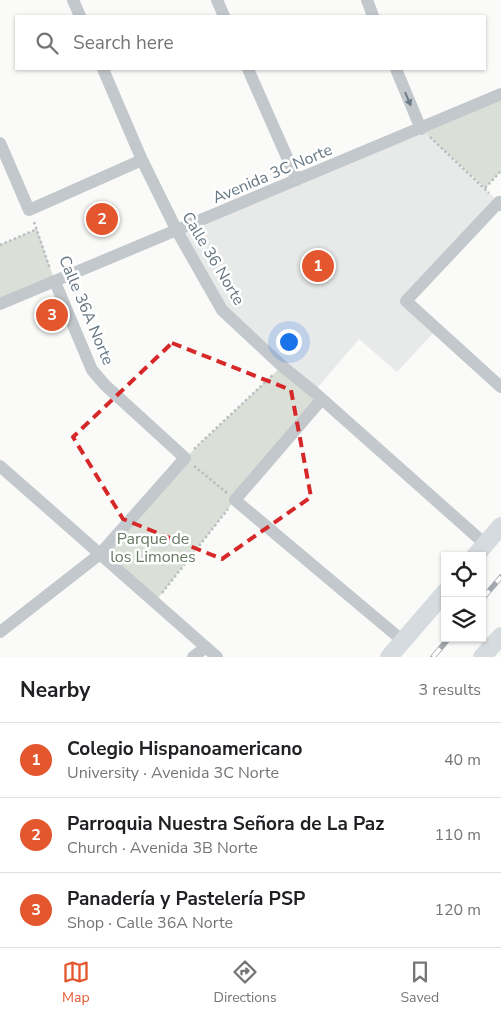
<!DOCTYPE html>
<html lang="en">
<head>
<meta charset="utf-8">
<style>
  body { margin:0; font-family:"Nunito Sans",sans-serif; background:#f2f2f2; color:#202124 }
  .controls { position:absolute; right:15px; bottom:15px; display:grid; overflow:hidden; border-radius:0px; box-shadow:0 1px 4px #0004 }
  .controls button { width:45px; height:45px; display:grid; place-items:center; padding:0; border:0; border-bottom:1px solid #e0e0e0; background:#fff; color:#202124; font:25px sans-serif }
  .you { position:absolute; left:288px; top:341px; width:18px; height:18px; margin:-12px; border:4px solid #fff; border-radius:50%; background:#1a73e8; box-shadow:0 0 0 8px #1a73e833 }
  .badge { display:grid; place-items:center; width:32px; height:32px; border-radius:50%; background:#e4572e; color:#fff; font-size:16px; font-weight:700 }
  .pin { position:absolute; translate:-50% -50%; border:2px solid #fff; box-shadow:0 1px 5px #0006 }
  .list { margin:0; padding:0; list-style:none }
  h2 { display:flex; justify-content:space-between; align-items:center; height:65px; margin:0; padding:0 20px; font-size:21px }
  h2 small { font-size:16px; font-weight:400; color:#757577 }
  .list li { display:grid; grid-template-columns:32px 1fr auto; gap:15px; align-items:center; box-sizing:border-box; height:75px; padding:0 20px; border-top:1px solid #e0e0e0 }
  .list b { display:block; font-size:19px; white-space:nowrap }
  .list p { margin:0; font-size:16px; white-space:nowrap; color:#757577 }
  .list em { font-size:16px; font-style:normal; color:#757577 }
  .icon { flex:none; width:28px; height:28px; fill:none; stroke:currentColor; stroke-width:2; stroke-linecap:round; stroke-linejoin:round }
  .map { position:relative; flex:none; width:501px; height:657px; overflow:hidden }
  .search { position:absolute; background:#fff; box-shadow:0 1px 4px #0004; left:15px; right:15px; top:15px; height:55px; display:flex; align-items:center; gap:12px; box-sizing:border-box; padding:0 18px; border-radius:0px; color:#757577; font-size:19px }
  .sheet { height:290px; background:#fff }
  nav { display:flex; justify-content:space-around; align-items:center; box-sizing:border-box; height:70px; border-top:1px solid #e0e0e0; background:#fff; font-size:14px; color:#757577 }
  nav a { display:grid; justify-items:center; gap:2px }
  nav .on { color:#e4572e }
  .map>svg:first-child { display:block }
  .built { fill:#e8e9e9 }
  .green { fill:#dadfd7 }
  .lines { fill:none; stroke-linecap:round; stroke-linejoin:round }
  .path { stroke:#bbbfc2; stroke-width:2.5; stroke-dasharray:2.5 2.5; stroke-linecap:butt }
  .minor { stroke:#c3c8cc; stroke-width:12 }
  .secondary { stroke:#d6dbdf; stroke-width:18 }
  .rail-casing { stroke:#a2aab0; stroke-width:5.5 }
  .rail { stroke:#fff; stroke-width:4; stroke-dasharray:11; stroke-linecap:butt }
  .oneway { fill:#6a7a87 }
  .marked { fill:none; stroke:#d62828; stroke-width:4; stroke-dasharray:10 6; stroke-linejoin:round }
  .labels { text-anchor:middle; stroke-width:5; stroke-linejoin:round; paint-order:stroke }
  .street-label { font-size:16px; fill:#657683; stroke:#fff }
  .park-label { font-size:16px; fill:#687a64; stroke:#fff }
</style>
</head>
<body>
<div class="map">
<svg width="501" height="657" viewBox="0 0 501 657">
  <rect width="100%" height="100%" fill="#fafaf8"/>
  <path class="built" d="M421 129 499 202 406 301 437 329 397 372 359 339 314 392 222 310 177 231Z"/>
  <path class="green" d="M501 94V171L485 188 421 129Z
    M37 229 55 282 0 304V245Z
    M282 366 322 399 235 500 155 602 100 554 185 458Z"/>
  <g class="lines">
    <path class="path" d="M430 137 489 193
      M485 188 501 171
      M34 222 50 269
      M0 245 37 229
      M194 449 274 374
      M194 466 227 493
      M162 593 228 509"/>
    <path class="minor" d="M73 0 80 16
      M217 0 224 16
      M367 0 373 16
      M103 69 142 160 177 231 222 310 282 366 314 392 485 544
      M248 69 297 180
      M396 69 421 129
      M0 143 29 210 142 160
      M501 205 499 202 406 301 501 387
      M0 304 501 94
      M322 399 235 500 403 641
      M0 466 217 657
      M0 632 100 554 185 458 105 385 92 370 55 282
      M193 657 206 647"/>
    <path class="secondary" d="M475 556 501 526
      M389 657 445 592
      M482 657 501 636"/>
    <g class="rail-casing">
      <path id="rail" d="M482 599 501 577
        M433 657 449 638"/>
    </g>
    <use href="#rail" class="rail"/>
  </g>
  <defs><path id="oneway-solid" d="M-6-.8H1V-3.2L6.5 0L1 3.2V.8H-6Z" transform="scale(1.25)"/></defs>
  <use class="oneway" href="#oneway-solid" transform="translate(408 99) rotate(67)"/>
  <path class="marked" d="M172 343 291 390 311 497 222 559 123 519 73 437Z"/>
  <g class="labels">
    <g class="street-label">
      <text transform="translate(272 173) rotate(-23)" y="6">Avenida 3C Norte</text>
      <text transform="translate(214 258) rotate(59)" y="6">Calle 36 Norte</text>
      <text transform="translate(87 310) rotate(67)" y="6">Calle 36A Norte</text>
    </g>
    <g class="park-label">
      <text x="153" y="544">Parque de<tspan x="153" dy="18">los Limones</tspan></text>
    </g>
  </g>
</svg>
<div class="controls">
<button><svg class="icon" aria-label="locate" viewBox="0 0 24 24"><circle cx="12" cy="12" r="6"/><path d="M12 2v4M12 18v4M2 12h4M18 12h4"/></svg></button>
<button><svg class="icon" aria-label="layers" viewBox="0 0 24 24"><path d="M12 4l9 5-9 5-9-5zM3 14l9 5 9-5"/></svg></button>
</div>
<div class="you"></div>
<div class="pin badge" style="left:318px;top:266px">1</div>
<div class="pin badge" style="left:102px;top:219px">2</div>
<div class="pin badge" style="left:52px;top:315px">3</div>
<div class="search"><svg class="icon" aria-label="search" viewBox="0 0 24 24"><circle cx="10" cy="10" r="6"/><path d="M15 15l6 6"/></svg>Search here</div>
</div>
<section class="sheet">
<h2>Nearby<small>3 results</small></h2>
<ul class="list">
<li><span class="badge">1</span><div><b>Colegio Hispanoamericano</b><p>University · Avenida 3C Norte</p></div><em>40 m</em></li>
<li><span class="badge">2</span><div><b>Parroquia Nuestra Señora de La Paz</b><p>Church · Avenida 3B Norte</p></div><em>110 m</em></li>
<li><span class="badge">3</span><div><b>Panadería y Pastelería PSP</b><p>Shop · Calle 36A Norte</p></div><em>120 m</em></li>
</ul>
</section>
<nav>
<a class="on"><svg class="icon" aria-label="map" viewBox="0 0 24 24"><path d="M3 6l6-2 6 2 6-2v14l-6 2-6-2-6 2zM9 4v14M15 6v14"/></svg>Map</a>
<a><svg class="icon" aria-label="directions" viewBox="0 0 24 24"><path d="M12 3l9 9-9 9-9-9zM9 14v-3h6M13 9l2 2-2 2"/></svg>Directions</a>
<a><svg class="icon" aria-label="saved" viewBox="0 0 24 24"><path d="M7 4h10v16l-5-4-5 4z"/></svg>Saved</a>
</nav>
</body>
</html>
